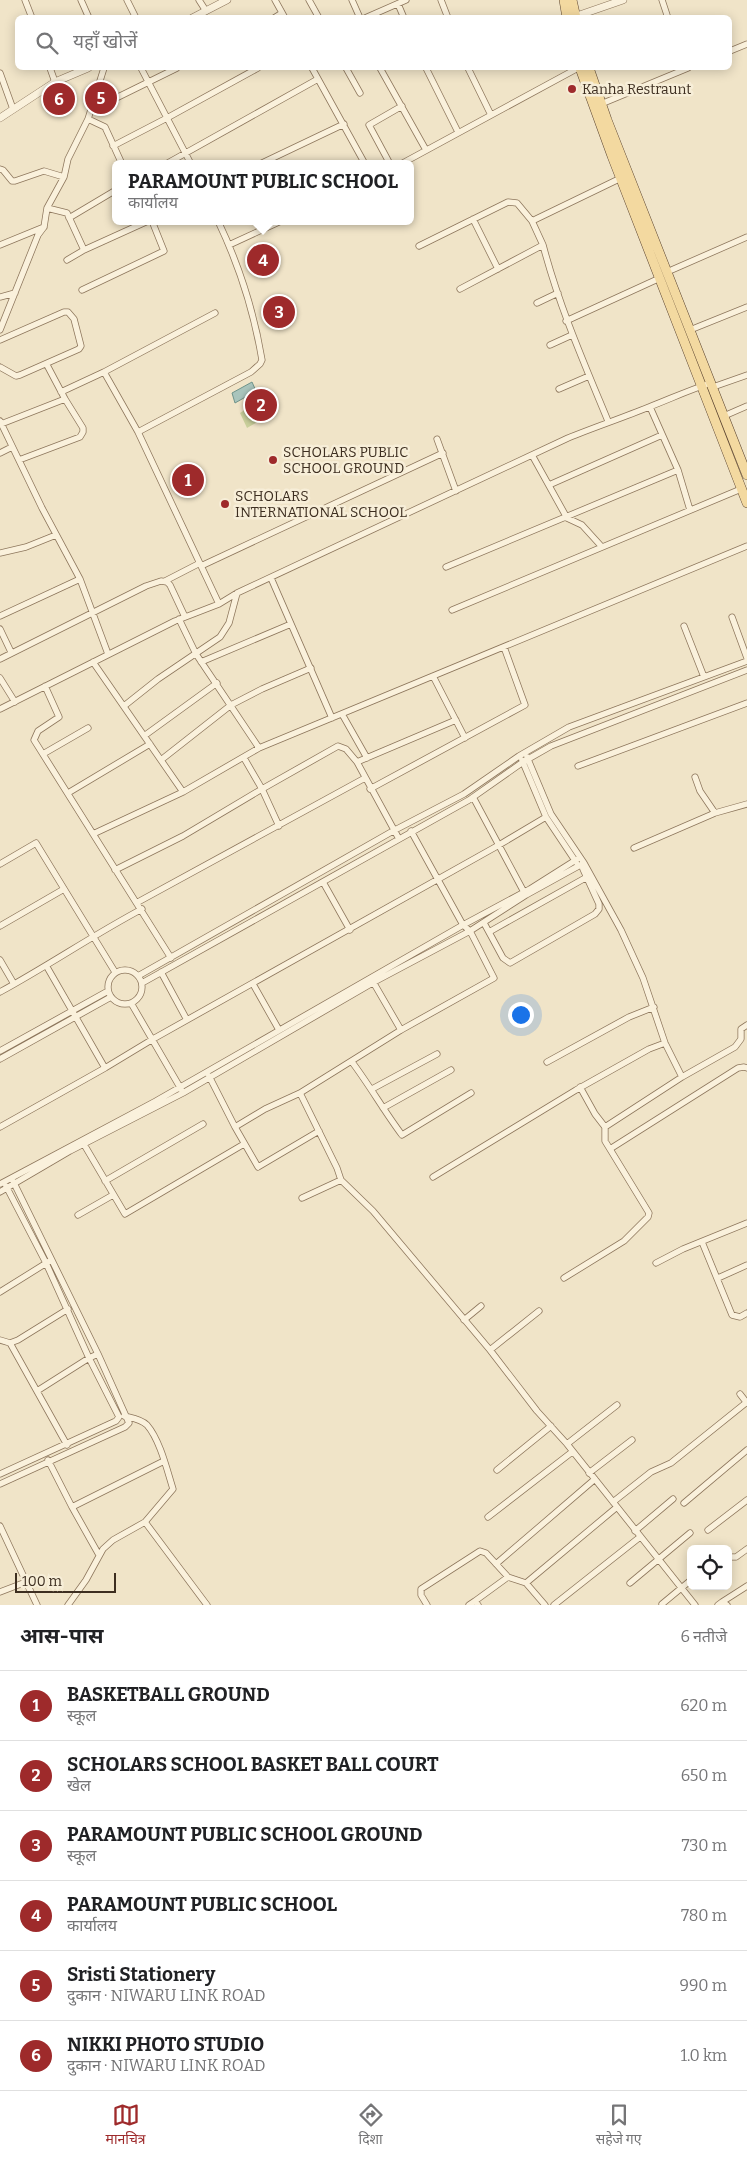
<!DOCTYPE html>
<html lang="hi">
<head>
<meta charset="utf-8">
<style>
  body { margin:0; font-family:Bitter,"Noto Sans Devanagari",serif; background:#f6f6f6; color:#202124 }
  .controls { position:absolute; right:15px; bottom:15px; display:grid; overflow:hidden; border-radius:8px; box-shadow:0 2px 12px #0003 }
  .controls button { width:45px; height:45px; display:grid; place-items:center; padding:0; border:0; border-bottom:1px solid #e0e0e0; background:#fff; color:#202124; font:25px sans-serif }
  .scale { position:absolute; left:15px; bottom:12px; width:101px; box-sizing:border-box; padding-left:5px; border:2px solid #3d2e20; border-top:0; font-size:14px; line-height:18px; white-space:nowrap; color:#3d2e20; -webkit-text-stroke:4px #f7eed8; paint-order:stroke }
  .you { position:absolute; left:520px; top:1014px; width:18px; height:18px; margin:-12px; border:4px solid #fff; border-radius:50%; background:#1a73e8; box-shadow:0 0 0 8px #1a73e833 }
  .badge { display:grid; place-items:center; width:32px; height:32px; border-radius:50%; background:#9e2a2b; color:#fff; font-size:16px; font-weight:700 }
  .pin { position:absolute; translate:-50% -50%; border:2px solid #fff; box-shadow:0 1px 5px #0006 }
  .popup { position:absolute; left:112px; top:160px; width:302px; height:65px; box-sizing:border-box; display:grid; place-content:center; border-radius:8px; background:#fff; filter:drop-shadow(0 1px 4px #0005); font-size:16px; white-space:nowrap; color:#757577 }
  .popup b { font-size:19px; color:#202124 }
  .popup::after { content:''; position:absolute; left:50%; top:100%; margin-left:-10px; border:10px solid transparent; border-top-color:#fff }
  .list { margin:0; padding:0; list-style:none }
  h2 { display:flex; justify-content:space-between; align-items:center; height:65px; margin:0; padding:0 20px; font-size:21px }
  h2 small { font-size:16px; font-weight:400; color:#757577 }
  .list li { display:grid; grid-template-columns:32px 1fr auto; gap:15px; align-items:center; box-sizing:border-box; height:70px; padding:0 20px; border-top:1px solid #e0e0e0 }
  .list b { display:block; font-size:19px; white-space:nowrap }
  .list p { margin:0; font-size:16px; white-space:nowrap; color:#757577 }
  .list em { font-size:16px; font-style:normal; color:#757577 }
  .icon { flex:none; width:28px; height:28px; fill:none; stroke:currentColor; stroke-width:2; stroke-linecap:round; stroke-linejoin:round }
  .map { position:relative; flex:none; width:747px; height:1605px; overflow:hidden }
  .search { position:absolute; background:#fff; box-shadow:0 2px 12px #0003; left:15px; right:15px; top:15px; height:55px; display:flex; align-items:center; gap:12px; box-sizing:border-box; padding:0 18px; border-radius:8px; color:#757577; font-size:19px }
  .sheet { height:485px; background:#fff }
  nav { display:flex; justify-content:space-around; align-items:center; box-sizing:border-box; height:70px; border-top:1px solid #e0e0e0; background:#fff; font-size:14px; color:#757577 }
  nav a { display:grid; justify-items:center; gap:2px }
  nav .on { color:#9e2a2b }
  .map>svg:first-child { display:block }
  .green { fill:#c9cf9b }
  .water { fill:#a9c4bc; stroke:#6f938a }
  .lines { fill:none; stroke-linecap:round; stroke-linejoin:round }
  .minor-casing { stroke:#8d765c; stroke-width:7 }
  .tertiary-casing { stroke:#8d765c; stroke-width:8 }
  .primary-casing { stroke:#5b4430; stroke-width:10 }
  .minor { stroke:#faf1dc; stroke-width:5.5 }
  .tertiary { stroke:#faf1dc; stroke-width:7 }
  .primary { stroke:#f3d9a0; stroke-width:9 }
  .poi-dot { fill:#9e2a2b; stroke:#f7eed8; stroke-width:2 }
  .labels { text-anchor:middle; stroke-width:5; stroke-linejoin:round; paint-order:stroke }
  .poi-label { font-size:14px; fill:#3d2e20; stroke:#f7eed8; text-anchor:start }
</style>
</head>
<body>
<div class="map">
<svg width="747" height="1605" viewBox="0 0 747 1605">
  <rect width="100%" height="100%" fill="#f0e4c8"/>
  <path class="green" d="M265 397 273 413 247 428 240 413Z"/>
  <path class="water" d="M252 382 256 391 235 403 232 393Z"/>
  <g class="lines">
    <g class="minor-casing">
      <path id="minor" d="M25 0 32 18
        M81 0 89 18
        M127 0 136 18
        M199 0 206 11
        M275 0 285 18
        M309 0 319 18
        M352 0 360 18
        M441 0 448 18
        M662 0 667 15
        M398 4 404 18
        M274 18 282 13
        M365 18 406 0
        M730 51 747 44
        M50 68 55 82
        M141 68 191 164
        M312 68 365 164
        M346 68 360 93
        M380 68 426 150
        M426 68 458 132
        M468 68 491 115
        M0 73 13 109
        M110 101 177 68
        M601 104 688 68
        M88 119 105 127 122 164
        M113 146 167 118 258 68
        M166 164 318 79
        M260 164 344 124
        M390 164 369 125 402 106
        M401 164 578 68
        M0 169 3 170 12 181H15L44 171 64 177
        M47 208 67 213 84 250
        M69 218 116 190
        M473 219 498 269
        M532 221 621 178
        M0 245 44 227
        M229 245 281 221
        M543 245C559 306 584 363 608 421
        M419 246 508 202 517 203 532 221 543 245 460 289
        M67 260 84 250 148 221
        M667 272 747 237
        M82 290 164 251 152 221
        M0 297 15 293
        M537 303 558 293
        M566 321 660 278
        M0 330 38 235 44 227 47 208 64 177 68 159 88 119 104 68
        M690 330 747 307
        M0 340 64 312H68L74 319 81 346 79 349 20 375 16 376 0 367
        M550 345 572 335
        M104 372 215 313
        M713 387 747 375
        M559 389 589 376
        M61 392 104 372 138 432 219 604
        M650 407 678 470 690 510
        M724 416 747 406
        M0 421 42 508 80 579 108 654
        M1 424 65 399 47 365
        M138 432 251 372 260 364 262 360C254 312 239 265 218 221
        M437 439 456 491
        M0 453 12 447
        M532 455 567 518 582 525 602 547
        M19 460 80 437 83 432V428L65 399
        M549 485 662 435
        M0 553 26 547 56 535
        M201 566 443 453
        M446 567 678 470
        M271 578 332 718
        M165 581 200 563
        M452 610 741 489
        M0 616 80 579
        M732 617 747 658
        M179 619 196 654 259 748
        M684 626 704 677
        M0 629 11 652
        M0 659 146 586 161 581 167 582 170 585 185 617
        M93 662 183 792
        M201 662 291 624
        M433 676 465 738
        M0 678 15 702
        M45 686 59 717 38 731 34 740 171 958
        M124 706 158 679 220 637 229 623 237 593
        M0 709 175 621 219 604 237 593 568 438C595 427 622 418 649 407 670 399 689 390 711 383
        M342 714 367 758
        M144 736 217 683
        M43 754 88 728
        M527 757 551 814 584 863 621 930 643 978 665 1043 682 1077 735 1047 741 1039V1029L747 1025
        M161 760 231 705 262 689 311 668
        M522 760 546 817 576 862
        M357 762 456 720
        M578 766 747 703
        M695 777 700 791 715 813 747 804
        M370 789 525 705 504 647
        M68 793 150 744
        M473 797 525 894
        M279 826 262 789 338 746 346 749 357 762 399 839
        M93 834 183 792 259 748 747 546
        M634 848 715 813
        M0 864 36 843 115 972
        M115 870 183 836 262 789 244 758
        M323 882 350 930
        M138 902 365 778
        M484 923 503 958 510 963 595 914 599 909V904L583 869
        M0 926 64 889
        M489 932 587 877
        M0 960 14 984
        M47 967 105 1068
        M108 987a17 17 0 1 1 34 0a17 17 0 1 1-34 0Z
        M161 972 187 1020
        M138 976 393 831 464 794 519 756 569 727 747 661
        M372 980 401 1030
        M142 983 469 800 523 762 551 746 747 670
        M253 984 279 1030
        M0 992C48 966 93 935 142 909
        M131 1003 181 1089
        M0 1051 108 991
        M0 1059 111 997
        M352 1062C370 1086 384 1111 402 1135L471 1093
        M547 1062 629 1017 654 1007
        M209 1076 235 1127 265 1109 300 1093
        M580 1087 595 1114 605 1127
        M372 1089 437 1054
        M383 1108 451 1070
        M0 1127 105 1068 153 1039 499 845 546 817
        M235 1127 258 1167 319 1131
        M82 1141 125 1214 244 1144
        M610 1149 738 1068 744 1067 747 1068
        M433 1177 576 1090 649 1049 665 1043
        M341 1180 373 1211 490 1350 537 1411 567 1444 695 1605
        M105 1181 203 1124
        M0 1184 156 1101 463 925 530 889 579 858
        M0 1192 70 1151 183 1093 374 982 470 931 526 895 584 863
        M302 1198 341 1180 337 1168 300 1093 401 1030 494 978 470 931 463 925 411 831
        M78 1215 113 1195
        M702 1242 732 1315 740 1317 747 1313
        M656 1263 683 1249 747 1223
        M564 1278 624 1241 648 1217 649 1213 605 1141V1127L682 1077
        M718 1278 747 1265
        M0 1292 48 1262
        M464 1320 481 1306
        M0 1340 10 1343 18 1340 68 1309
        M10 1343 67 1445
        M490 1350 539 1311
        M37 1391 89 1358 98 1354
        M740 1394 747 1403
        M124 1416C132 1418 141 1419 147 1425 160 1440 167 1470 173 1489L145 1522 207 1605
        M567 1444 617 1405
        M48 1460 72 1507 164 1461
        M497 1470 551 1426
        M589 1473 632 1440
        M0 1474 116 1421 119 1417 89 1358 46 1263 6 1186
        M0 1484 125 1427 129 1423 98 1354 13 1181
        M613 1502 651 1472 671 1463 747 1402
        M684 1503 747 1450
        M72 1507 99 1555
        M488 1517 572 1452
        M0 1526 37 1605
        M708 1530 747 1500
        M635 1531 673 1499
        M728 1557H736L747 1549
        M496 1564 595 1479
        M526 1583 617 1507
        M630 1583 690 1533
        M0 1592 26 1582
        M475 1601 508 1577
        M722 1602 747 1586
        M662 1604 691 1580
        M68 1605 86 1580 103 1549 113 1540 145 1522
        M427 1605 421 1595V1589L480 1551 486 1553 508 1577 526 1583 545 1605
        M469 1605 475 1601 478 1605
        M554 1605 640 1537
        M718 1605 722 1602 727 1605"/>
    </g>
    <g class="tertiary-casing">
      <path id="tertiary" d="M192 18 227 0
        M571 18 623 0
        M0 118 55 82 88 68"/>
    </g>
    <g class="primary-casing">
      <path id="primary" d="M564 0 567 18
        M572 0 576 18
        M580 68 612 156 747 503
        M589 68 607 120 747 475"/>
    </g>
    <use href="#minor" class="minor"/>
    <use href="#tertiary" class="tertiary"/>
    <use href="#primary" class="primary"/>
  </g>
  <g class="poi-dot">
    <circle cx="572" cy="89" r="5"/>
    <circle cx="273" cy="460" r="5"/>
    <circle cx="225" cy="504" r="5"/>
  </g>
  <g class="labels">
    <g class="poi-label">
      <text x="582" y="94">Kanha Restraunt</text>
      <text x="283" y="457">SCHOLARS PUBLIC<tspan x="283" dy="16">SCHOOL GROUND</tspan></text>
      <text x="235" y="501">SCHOLARS<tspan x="235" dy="16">INTERNATIONAL SCHOOL</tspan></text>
    </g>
  </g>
</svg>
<div class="controls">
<button><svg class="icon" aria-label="locate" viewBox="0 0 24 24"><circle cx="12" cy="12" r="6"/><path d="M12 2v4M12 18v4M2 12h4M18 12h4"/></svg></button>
</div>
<div class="scale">100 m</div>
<div class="you"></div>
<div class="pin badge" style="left:188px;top:480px">1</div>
<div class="pin badge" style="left:261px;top:405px">2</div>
<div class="pin badge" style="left:279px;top:312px">3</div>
<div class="pin badge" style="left:263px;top:260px">4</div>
<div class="popup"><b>PARAMOUNT PUBLIC SCHOOL</b>कार्यालय</div>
<div class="pin badge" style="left:101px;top:98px">5</div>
<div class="pin badge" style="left:59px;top:99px">6</div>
<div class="search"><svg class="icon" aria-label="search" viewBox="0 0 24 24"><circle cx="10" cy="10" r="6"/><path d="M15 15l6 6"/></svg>यहाँ खोजें</div>
</div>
<section class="sheet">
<h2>आस-पास<small>6 नतीजे</small></h2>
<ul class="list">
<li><span class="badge">1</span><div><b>BASKETBALL GROUND</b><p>स्कूल</p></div><em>620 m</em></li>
<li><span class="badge">2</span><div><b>SCHOLARS SCHOOL BASKET BALL COURT</b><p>खेल</p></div><em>650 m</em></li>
<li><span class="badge">3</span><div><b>PARAMOUNT PUBLIC SCHOOL GROUND</b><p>स्कूल</p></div><em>730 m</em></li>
<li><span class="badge">4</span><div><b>PARAMOUNT PUBLIC SCHOOL</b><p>कार्यालय</p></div><em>780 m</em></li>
<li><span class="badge">5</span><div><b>Sristi Stationery</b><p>दुकान · NIWARU LINK ROAD</p></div><em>990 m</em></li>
<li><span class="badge">6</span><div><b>NIKKI PHOTO STUDIO</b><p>दुकान · NIWARU LINK ROAD</p></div><em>1.0 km</em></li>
</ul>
</section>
<nav>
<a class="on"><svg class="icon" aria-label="map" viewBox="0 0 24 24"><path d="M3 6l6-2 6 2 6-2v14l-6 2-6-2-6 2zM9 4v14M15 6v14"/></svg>मानचित्र</a>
<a><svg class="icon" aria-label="directions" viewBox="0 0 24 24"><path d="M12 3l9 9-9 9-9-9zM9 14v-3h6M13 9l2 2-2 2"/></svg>दिशा</a>
<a><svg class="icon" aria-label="saved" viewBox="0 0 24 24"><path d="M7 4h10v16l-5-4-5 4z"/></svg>सहेजे गए</a>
</nav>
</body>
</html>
